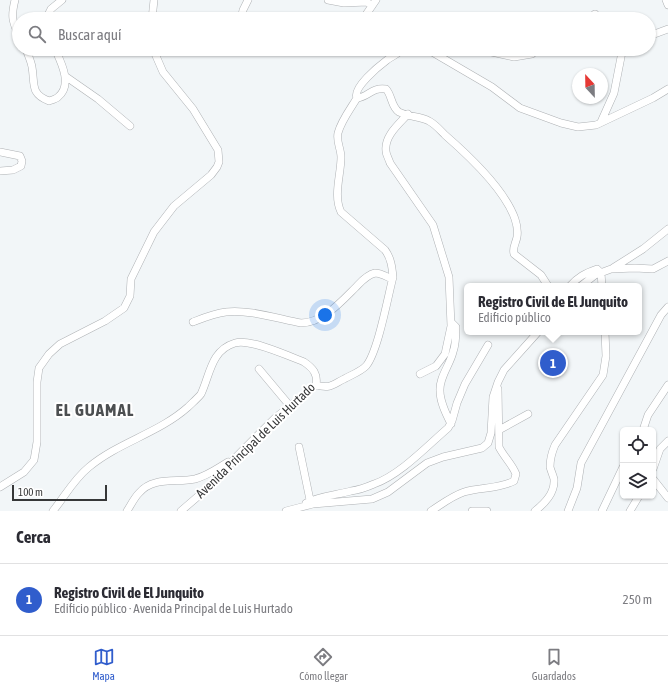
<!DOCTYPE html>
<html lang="es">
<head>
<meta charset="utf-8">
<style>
  body { margin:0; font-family:"Asap Condensed",sans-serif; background:#f2f2f3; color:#2b2b33 }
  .controls { position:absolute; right:12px; bottom:12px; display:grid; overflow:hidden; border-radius:6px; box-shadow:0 1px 3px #0004 }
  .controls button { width:36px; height:36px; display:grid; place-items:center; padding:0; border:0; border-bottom:1px solid #e1e1e2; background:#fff; color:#2b2b33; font:20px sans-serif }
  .compass { position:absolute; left:572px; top:68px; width:36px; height:36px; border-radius:50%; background:#fff; box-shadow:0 1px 3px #0004; rotate:338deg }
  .scale { position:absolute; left:12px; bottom:10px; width:95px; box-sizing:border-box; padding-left:4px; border:2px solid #363738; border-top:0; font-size:11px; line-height:14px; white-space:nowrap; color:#363738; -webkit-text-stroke:3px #fff; paint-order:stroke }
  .you { position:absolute; left:325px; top:315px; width:14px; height:14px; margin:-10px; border:3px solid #fff; border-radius:50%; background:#1a73e8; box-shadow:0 0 0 6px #1a73e833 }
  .badge { display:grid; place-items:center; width:26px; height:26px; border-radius:50%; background:#305dcc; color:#fff; font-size:13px; font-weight:700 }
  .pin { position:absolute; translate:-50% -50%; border:2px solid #fff; box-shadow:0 1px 4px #0006 }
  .popup { position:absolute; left:464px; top:283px; width:178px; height:52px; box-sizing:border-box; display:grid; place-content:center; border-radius:6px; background:#fff; filter:drop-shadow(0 1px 3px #0005); font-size:13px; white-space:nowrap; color:#7c7c81 }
  .popup b { font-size:15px; color:#2b2b33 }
  .popup::after { content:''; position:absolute; left:50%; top:100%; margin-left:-8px; border:8px solid transparent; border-top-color:#fff }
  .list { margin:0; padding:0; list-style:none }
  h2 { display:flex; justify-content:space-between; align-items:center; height:52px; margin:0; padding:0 16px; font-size:17px }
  h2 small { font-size:13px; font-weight:400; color:#7c7c81 }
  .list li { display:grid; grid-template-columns:26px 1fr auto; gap:12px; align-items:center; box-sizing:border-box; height:72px; padding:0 16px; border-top:1px solid #e1e1e2 }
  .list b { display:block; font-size:15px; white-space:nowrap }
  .list p { margin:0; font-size:13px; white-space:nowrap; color:#7c7c81 }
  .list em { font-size:13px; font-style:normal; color:#7c7c81 }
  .icon { flex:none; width:22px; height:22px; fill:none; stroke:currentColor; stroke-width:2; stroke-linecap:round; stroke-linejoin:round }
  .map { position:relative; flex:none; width:668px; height:511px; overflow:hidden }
  .search { position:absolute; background:#fff; box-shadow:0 1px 3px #0004; left:12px; right:12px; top:12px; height:44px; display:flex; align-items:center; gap:10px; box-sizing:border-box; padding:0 14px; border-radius:22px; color:#7c7c81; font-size:15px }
  .sheet { height:124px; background:#fff }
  nav { display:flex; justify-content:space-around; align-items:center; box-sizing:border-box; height:56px; border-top:1px solid #e1e1e2; background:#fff; font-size:11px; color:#7c7c81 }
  nav a { display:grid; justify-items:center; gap:2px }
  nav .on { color:#305dcc }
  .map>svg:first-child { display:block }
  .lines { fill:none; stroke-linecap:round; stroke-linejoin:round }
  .minor-casing { stroke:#aeb1b4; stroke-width:8 }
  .minor { stroke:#fff; stroke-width:7 }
  .labels { text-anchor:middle; stroke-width:4; stroke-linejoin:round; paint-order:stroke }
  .street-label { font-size:13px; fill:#363738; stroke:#fff }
  .district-label { font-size:17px; font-weight:bold; letter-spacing:1px; fill:#4c4f51; stroke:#fff }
</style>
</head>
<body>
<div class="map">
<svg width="668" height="511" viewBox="0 0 668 511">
  <rect width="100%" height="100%" fill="#f2f6f8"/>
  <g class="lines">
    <g class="minor-casing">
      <path id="minor" d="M15 0C11 16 12 21 19 36
        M328 0 344 3 367 2 372 6
        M666 0 668 5
        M595 14 596 19
        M46 19 51 9 62 0
        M152 19 154 0
        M241 19 243 10 248 0
        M363 19 376 0
        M649 36 668 29
        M26 49C28 55 31 61 32 67 35 84 30 94 49 101 52 100 56 99 58 97 73 85 61 62 55 49
        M427 49 492 87 520 108 561 123 578 127 596 125 653 98 668 89
        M478 49 514 57 532 54
        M600 49 605 50 610 49
        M65 76 98 99 130 126
        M357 98C369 97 371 87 386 89 392 95 391 107 399 112 408 117 420 116 429 121 435 124 440 130 445 135 468 155 505 190 515 219 517 225 518 231 517 237 516 243 512 248 514 254L541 275 548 286
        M408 114C399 124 384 136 386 151 386 155 389 159 390 163L433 225 449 277 451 326 445 354 436 366 420 374
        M601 122 614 93 622 52 624 49
        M0 152 20 156 22 161 21 166 13 170 0 171
        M613 268 643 249 668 229
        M570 286C578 277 585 273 597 269L601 273 602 286
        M581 286 595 275 611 269 635 268 653 269 668 261
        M193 322C203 318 215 313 226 312 248 309 279 319 301 323 322 323 340 303 355 288 360 283 366 275 375 273 381 273 387 277 392 279
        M259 369 290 406
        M316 385C330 389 332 385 344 379 351 375 360 372 366 366 378 352 388 296 393 277 392 267 391 258 385 250L341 212C333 195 341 175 341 157 341 149 336 141 338 133 341 121 351 108 357 98 352 88 379 66 387 60 392 56 399 54 402 49
        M451 424C446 414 440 402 440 391 439 377 450 365 453 352 456 344 456 336 456 327L451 322
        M499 430 528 414
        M643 430 648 415 668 385
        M299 447 310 500
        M653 469 660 449 668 441
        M653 479 668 498
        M0 487 24 472 34 460 37 442V382L39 368 49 354 60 344 105 321 124 308 130 296 131 279 154 232 174 206 211 175 217 167 219 162 218 150 193 109 163 72 153 49
        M306 503C319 496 336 495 351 491 359 490 367 487 374 484 400 475 427 446 448 428L452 421 457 403 465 384 488 345
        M53 511C65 496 74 479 89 467 119 442 159 433 188 407 192 403 198 398 201 394 210 375 211 350 235 343 249 338 289 356 304 362 313 368 318 374 316 385L275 418 235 458 217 480 181 511
        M127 511C131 505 134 498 139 493 153 476 177 483 195 479 207 476 218 468 228 462
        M286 511 313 504 372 499 388 492 427 463 443 457 482 448 488 443 491 433 493 397 498 382 504 370 538 332
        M431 511C442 504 452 496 464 492 481 487 498 489 514 481L516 474C512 464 504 457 499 447L498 389
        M472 511H487
        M535 511C545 503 555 493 554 479 553 475 551 471 550 467 550 459 552 452 555 445L603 375 606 356 605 332
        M568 511 577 488 581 463 661 315 668 307
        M602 511 623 467
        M630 511 639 496"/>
    </g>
    <use href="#minor" class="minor"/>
  </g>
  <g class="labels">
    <g class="street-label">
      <text transform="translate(255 440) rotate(-44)" y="5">Avenida Principal de Luis Hurtado</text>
    </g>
    <g class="district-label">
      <text x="95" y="416">EL GUAMAL</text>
    </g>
  </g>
</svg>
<div class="controls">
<button><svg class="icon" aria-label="locate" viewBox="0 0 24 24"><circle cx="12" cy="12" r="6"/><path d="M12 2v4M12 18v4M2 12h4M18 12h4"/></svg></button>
<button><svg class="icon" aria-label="layers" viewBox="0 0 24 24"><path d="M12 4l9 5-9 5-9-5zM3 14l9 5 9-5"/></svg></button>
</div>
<svg class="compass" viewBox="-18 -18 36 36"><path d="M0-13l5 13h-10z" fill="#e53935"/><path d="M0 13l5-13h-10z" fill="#7c7c81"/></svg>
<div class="scale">100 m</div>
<div class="you"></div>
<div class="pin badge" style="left:553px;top:363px">1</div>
<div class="popup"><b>Registro Civil de El Junquito</b>Edificio público</div>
<div class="search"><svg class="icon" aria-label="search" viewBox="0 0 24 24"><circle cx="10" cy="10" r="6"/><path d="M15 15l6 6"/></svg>Buscar aquí</div>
</div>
<section class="sheet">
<h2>Cerca<small></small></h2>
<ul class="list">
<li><span class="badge">1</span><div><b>Registro Civil de El Junquito</b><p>Edificio público · Avenida Principal de Luis Hurtado</p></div><em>250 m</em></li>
</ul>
</section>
<nav>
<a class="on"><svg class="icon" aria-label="map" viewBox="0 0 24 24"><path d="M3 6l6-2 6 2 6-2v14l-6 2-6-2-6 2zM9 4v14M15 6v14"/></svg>Mapa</a>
<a><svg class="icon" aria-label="directions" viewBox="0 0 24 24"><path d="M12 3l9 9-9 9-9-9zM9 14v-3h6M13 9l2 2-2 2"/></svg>Cómo llegar</a>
<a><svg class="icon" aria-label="saved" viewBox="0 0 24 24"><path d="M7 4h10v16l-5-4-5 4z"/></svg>Guardados</a>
</nav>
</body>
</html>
